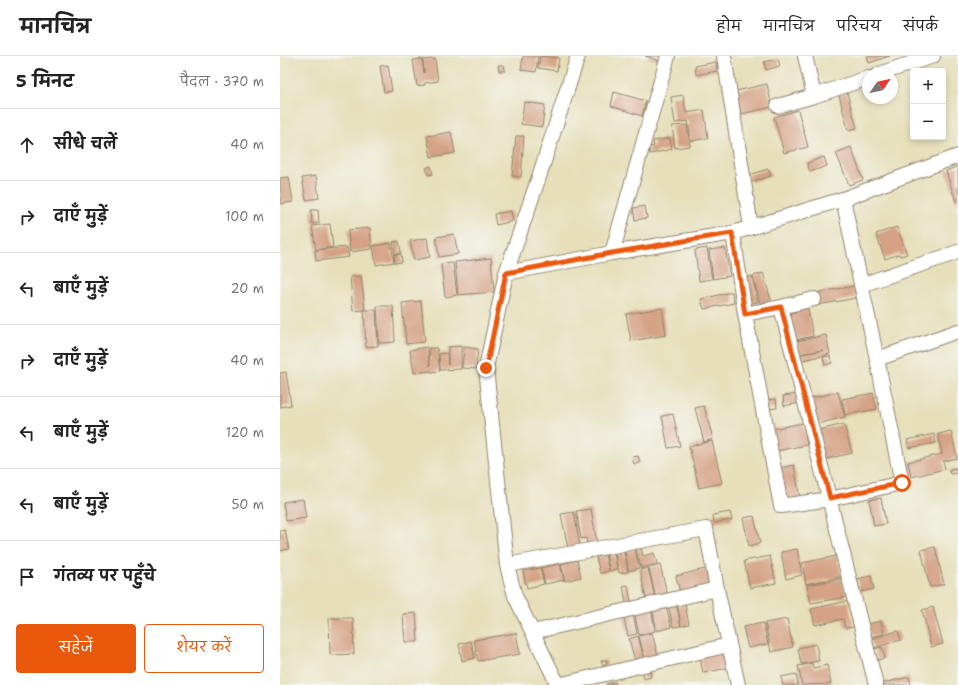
<!DOCTYPE html>
<html lang="hi">
<head>
<meta charset="utf-8">
<style>
  body { margin:0; font-family:"Shantell Sans","Playpen Sans Deva",sans-serif; background:#f6f6f6; color:#222 }
  .controls { position:absolute; right:12px; top:12px; display:grid; overflow:hidden; border-radius:4px; box-shadow:0 2px 6px #0003 }
  .controls button { width:36px; height:36px; display:grid; place-items:center; padding:0; border:0; border-bottom:1px solid #e0e0e0; background:#fff; color:#222; font:20px sans-serif }
  .compass { position:absolute; left:582px; top:12px; width:36px; height:36px; border-radius:50%; background:#fff; box-shadow:0 2px 6px #0003; rotate:56deg }
  .stop { position:absolute; width:12px; height:12px; margin:-9px; border:3px solid #ea580c; border-radius:50%; background:#fff }
  .stop.end { background:#ea580c; border-color:#fff; box-shadow:0 1px 4px #0008 }
  .list { margin:0; padding:0; list-style:none }
  h2 { display:flex; justify-content:space-between; align-items:center; height:52px; margin:0; padding:0 16px; font-size:17px }
  h2 small { font-size:13px; font-weight:400; color:#767676 }
  .list li { display:grid; grid-template-columns:26px 1fr auto; gap:12px; align-items:center; box-sizing:border-box; height:72px; padding:0 16px; border-top:1px solid #e0e0e0 }
  .list b { display:block; font-size:15px; white-space:nowrap }
  .list em { font-size:13px; font-style:normal; color:#767676 }
  .actions { display:flex; gap:8px; padding:12px 16px }
  .actions a { flex:1; padding:9px 0; border:1px solid #ea580c; border-radius:4px; text-align:center; font-size:14px; color:#ea580c }
  .actions .main { background:#ea580c; color:#fff }
  .icon { flex:none; width:22px; height:22px; fill:none; stroke:currentColor; stroke-width:2; stroke-linecap:round; stroke-linejoin:round }
  .map { position:relative; flex:none; width:678px; height:629px; overflow:hidden }
  header { display:flex; align-items:center; gap:24px; box-sizing:border-box; height:56px; padding:0 20px; background:#fff; border-bottom:1px solid #e0e0e0 }
  header strong { font-size:19px }
  nav { display:flex; gap:22px; margin-inline-start:auto; font-size:14px }
  main { display:flex }
  aside { flex:1; background:#fff }
  .map>svg:first-child { display:block }
  .building { fill:#d5a285 }
  .lines { fill:none; stroke-linecap:round; stroke-linejoin:round }
  .street-casing { stroke:#90846c; stroke-width:16 }
  .street { stroke:#fff; stroke-width:14 }
  .route { stroke:#ea580c; stroke-width:5 }
</style>
</head>
<body>
<header>
<strong>मानचित्र</strong>
<nav><a>होम</a><a>मानचित्र</a><a>परिचय</a><a>संपर्क</a></nav>
</header>
<main>
<aside>
<h2>5 मिनट<small>पैदल · 370 m</small></h2>
<ul class="list">
<li><svg class="icon" aria-label="ahead" viewBox="0 0 24 24"><path d="M12 20V5M6 11l6-6 6 6"/></svg><div><b>सीधे चलें</b></div><em>40 m</em></li>
<li><svg class="icon" aria-label="right" viewBox="0 0 24 24"><path d="M7 20v-9h11M14 6l5 5-5 5"/></svg><div><b>दाएँ मुड़ें</b></div><em>100 m</em></li>
<li><svg class="icon" aria-label="left" viewBox="0 0 24 24"><path d="M17 20v-9H6M10 6l-5 5 5 5"/></svg><div><b>बाएँ मुड़ें</b></div><em>20 m</em></li>
<li><svg class="icon" aria-label="right" viewBox="0 0 24 24"><path d="M7 20v-9h11M14 6l5 5-5 5"/></svg><div><b>दाएँ मुड़ें</b></div><em>40 m</em></li>
<li><svg class="icon" aria-label="left" viewBox="0 0 24 24"><path d="M17 20v-9H6M10 6l-5 5 5 5"/></svg><div><b>बाएँ मुड़ें</b></div><em>120 m</em></li>
<li><svg class="icon" aria-label="left" viewBox="0 0 24 24"><path d="M17 20v-9H6M10 6l-5 5 5 5"/></svg><div><b>बाएँ मुड़ें</b></div><em>50 m</em></li>
<li><svg class="icon" aria-label="arrive" viewBox="0 0 24 24"><path d="M6 21V4h12l-3 4 3 4H6"/></svg><div><b>गंतव्य पर पहुँचे</b></div></li>
</ul>
<div class="actions"><a class="main">सहेजें</a><a>शेयर करें</a></div>
</aside>
<div class="map">
<svg width="678" height="629" viewBox="0 0 678 629">
  <rect width="100%" height="100%" fill="#f6f6f2"/>
  <filter id="ink" filterUnits="userSpaceOnUse"><feTurbulence type="fractalNoise" baseFrequency=".025" numOctaves="2"/><feDisplacementMap in="SourceGraphic" scale="8" xChannelSelector="R" yChannelSelector="G"/><feConvolveMatrix kernelMatrix="1 2 1 2 8 2 1 2 1" color-interpolation-filters="sRGB"/></filter>
  <filter id="wash" filterUnits="userSpaceOnUse"><feTurbulence type="fractalNoise" baseFrequency=".012" numOctaves="4" result="noise"/><feDisplacementMap in="SourceGraphic" scale="16" xChannelSelector="R" yChannelSelector="G"/><feGaussianBlur stdDeviation="0.9" result="paint"/><feColorMatrix in="noise" values="0 0 0 0 0 0 0 0 0 0 0 0 0 0 0 0 0 1.4 0 .05"/><feComposite in="paint" operator="in"/></filter>
  <g filter="url(#wash)">
    <rect width="100%" height="100%" fill="#e6dfba"/>
    <g id="blocks">
      <path class="building" d="M243 0H258L256 16 241 14Z
        M260 0 279 2 277 15 258 12Z
        M365 0H382L380 5Z
        M587 0H610L589 7Z
        M142 3 144 17 143 4 155 3 158 25 145 27V29L137 30 133 4Z
        M498 3 500 10 486 14 484 6Z
        M436 6 437 15 416 19 415 10Z
        M108 9 112 35 104 36 100 10Z
        M218 9H224L225 15H219Z
        M487 28 492 51 461 58 456 35Z
        M334 36 366 45 362 60 331 50Z
        M567 37 577 72 568 74 559 39Z
        M403 39 406 57 424 54 428 82 411 85 408 65 395 67 391 41Z
        M244 46 265 49 262 71 241 68Z
        M518 54 528 91 504 97 494 61Z
        M407 69 410 90 395 92 392 70Z
        M171 76 175 97 151 101 147 80Z
        M236 80H244L241 121 232 120Z
        M390 82 392 93 370 98 369 91 374 90 373 85Z
        M571 91 583 124 569 129 556 97Z
        M544 101 547 110 530 116 527 107Z
        M151 110 153 118 148 119 146 112Z
        M678 110V145L676 146 666 115Z
        M488 113 491 120 471 126 469 119Z
        M36 120 39 142 26 144 22 122Z
        M9 121 13 146 0 148V122Z
        M365 150 367 162 355 164 353 152Z
        M31 154H38L39 167 32 168Z
        M231 155 233 165 216 169 214 158Z
        M50 168 53 191 36 194 32 170Z
        M617 171 627 198 620 200 619 198 605 203 596 178Z
        M90 172 92 193 70 196 68 174Z
        M174 178 178 198 159 201 156 181Z
        M147 182 150 201 134 204 130 185Z
        M119 185 121 197 115 198 113 186Z
        M111 187 114 206 96 209 93 190Z
        M67 191 69 201 36 205 35 194Z
        M427 192 432 223 419 225 415 194Z
        M445 192 450 220 433 223 429 194Z
        M121 198 122 206 115 207 114 199Z
        M211 202 214 236 178 239 175 206Z
        M173 207 177 239 165 241 161 208Z
        M483 217 491 244 480 247 473 220Z
        M81 220 85 254 73 255 70 221Z
        M472 220 478 246 468 248 462 222Z
        M574 230 576 242 538 249 535 237Z
        M452 236 454 247 424 253 421 243Z
        M141 245 145 286 126 288 122 247Z
        M527 249 533 280 515 284 510 257 520 255 519 251Z
        M97 250H113L115 286 99 287Z
        M382 252 386 279 351 285 346 258Z
        M84 254H96L98 290 86 291Z
        M546 279 550 298 519 305 518 299 543 294 519 298 516 285Z
        M181 290V313L160 314 159 298 167 297 168 309V291Z
        M147 291 150 310 149 292H157L160 315 151 316V315L134 317 130 294Z
        M184 291 198 293 196 313 182 312Z
        M550 300 552 307 545 309 543 301Z
        M6 316 11 349 0 351V317Z
        M558 336 565 361 537 368 531 342Z
        M593 337 597 353 565 359 562 343Z
        M517 338 519 347 504 350 503 340Z
        M496 343 497 352 485 353 484 344Z
        M424 350 433 383 424 386 415 352Z
        M393 358 400 390 388 392 382 360Z
        M523 367 527 389 496 395 492 373Z
        M564 368 572 397 542 404 535 375Z
        M671 375 677 402 663 405 665 413 631 421 628 406 662 398 658 378Z
        M654 378 656 387 629 392 627 384Z
        M432 385 442 427 419 432 409 390Z
        M358 400 360 407 354 408 352 401Z
        M514 409 520 442 506 445 499 412Z
        M676 412 677 417 670 418 669 414Z
        M601 442 606 468 594 470 589 444Z
        M23 443 26 462 6 465 3 446Z
        M311 453 317 487 307 488 306 482 301 483 296 455Z
        M294 456 300 490 288 492 281 458Z
        M450 456 452 464 434 467 433 459Z
        M474 460 480 487 469 490 463 462Z
        M5 474 9 493 0 495V475Z
        M655 491 664 528 650 531 641 494Z
        M361 492 363 500 374 497 377 508 361 512 356 494Z
        M355 493 359 512 349 515 345 495Z
        M517 493 522 519 506 523 501 496Z
        M344 496 348 516 339 517 335 497Z
        M334 498 337 513 330 515 326 499Z
        M325 499 329 515 320 517 316 501Z
        M490 500 496 527 470 532 464 505Z
        M557 500 562 521 526 528 522 507Z
        M297 504 301 521 285 525 281 508Z
        M280 508 284 524 265 528 261 512Z
        M380 509 387 537 375 540 369 512Z
        M260 512 264 528 247 532 243 515Z
        M368 512 375 541 366 543 360 514Z
        M429 512 433 529 400 536 396 520Z
        M591 520 594 533 580 536 577 523Z
        M562 523 566 541 531 547 527 529Z
        M348 529 351 546 346 547 343 530Z
        M404 544 409 568 401 570 397 546Z
        M568 545 574 571 565 572 563 563 535 569 531 553Z
        M396 547 401 570 393 571 388 548Z
        M386 549 391 571 377 575 372 553Z
        M653 551 663 588 651 591 642 554Z
        M371 552 375 575 359 579 354 555Z
        M136 557 138 586H125L123 558Z
        M353 557 357 578 348 580 343 559Z
        M49 562H73L74 598 50 599Z
        M507 563 513 591 491 596 485 567Z
        M601 565 604 578 591 581 588 568Z
        M483 567 488 588 468 592 463 571Z
        M618 575 621 584 593 592 590 583Z
        M236 577 240 598 198 605 194 584Z
        M372 577 378 600 365 603 359 580Z
        M358 580 364 603 355 605 349 583Z
        M191 585 195 602 182 605 179 588Z
        M536 588 539 605 521 608 518 592Z
        M602 591 605 602 597 604 594 593Z
        M445 596 448 612 423 617 420 601Z
        M326 604 327 609 323 610 321 605Z
        M532 607 533 612 547 609 551 628 522 629 518 610Z
        M370 615 371 621 364 623 363 616Z
        M516 618 518 629H503L501 621Z
        M629 621 631 629H603V627Z
        M335 626 336 629H326V628Z"/>
    </g>
  </g>
  <g filter="url(#ink)">
    <use href="#blocks" fill-opacity="0" stroke="#90846c" stroke-width="1"/>
    <g class="lines">
      <g class="street-casing">
        <path id="street" d="M444 0 471 171
          M525 0 534 40
          M599 18 653 0
          M498 50 534 40 588 22
          M453 177 465 258 501 450 550 443 622 427 597 303 563 143
          M332 197 388 0
          M226 217 332 197 453 177 563 143 678 100
          M581 229 678 196
          M501 251 596 629
          M465 258 501 251 534 243
          M597 303 678 275
          M227 509 426 473 437 533 458 629
          M253 576 437 533
          M278 629 235 540 227 509 206 312 226 217 259 121 298 0
          M278 629 449 589"/>
      </g>
      <use href="#street" class="street"/>
    </g>
  </g>
  <g class="lines" filter="url(#ink)">
    <path class="route" d="M206 312 226 217 332 197 452 177 465 258 501 251 550 442 622 427"/>
  </g>
</svg>
<div class="controls">
<button>+</button>
<button>−</button>
</div>
<svg class="compass" viewBox="-18 -18 36 36"><path d="M0-13l5 13h-10z" fill="#e53935"/><path d="M0 13l5-13h-10z" fill="#767676"/></svg>
<div class="stop" style="left:622px;top:427px"></div>
<div class="stop end" style="left:206px;top:312px"></div>
</div>
</main>
</body>
</html>
